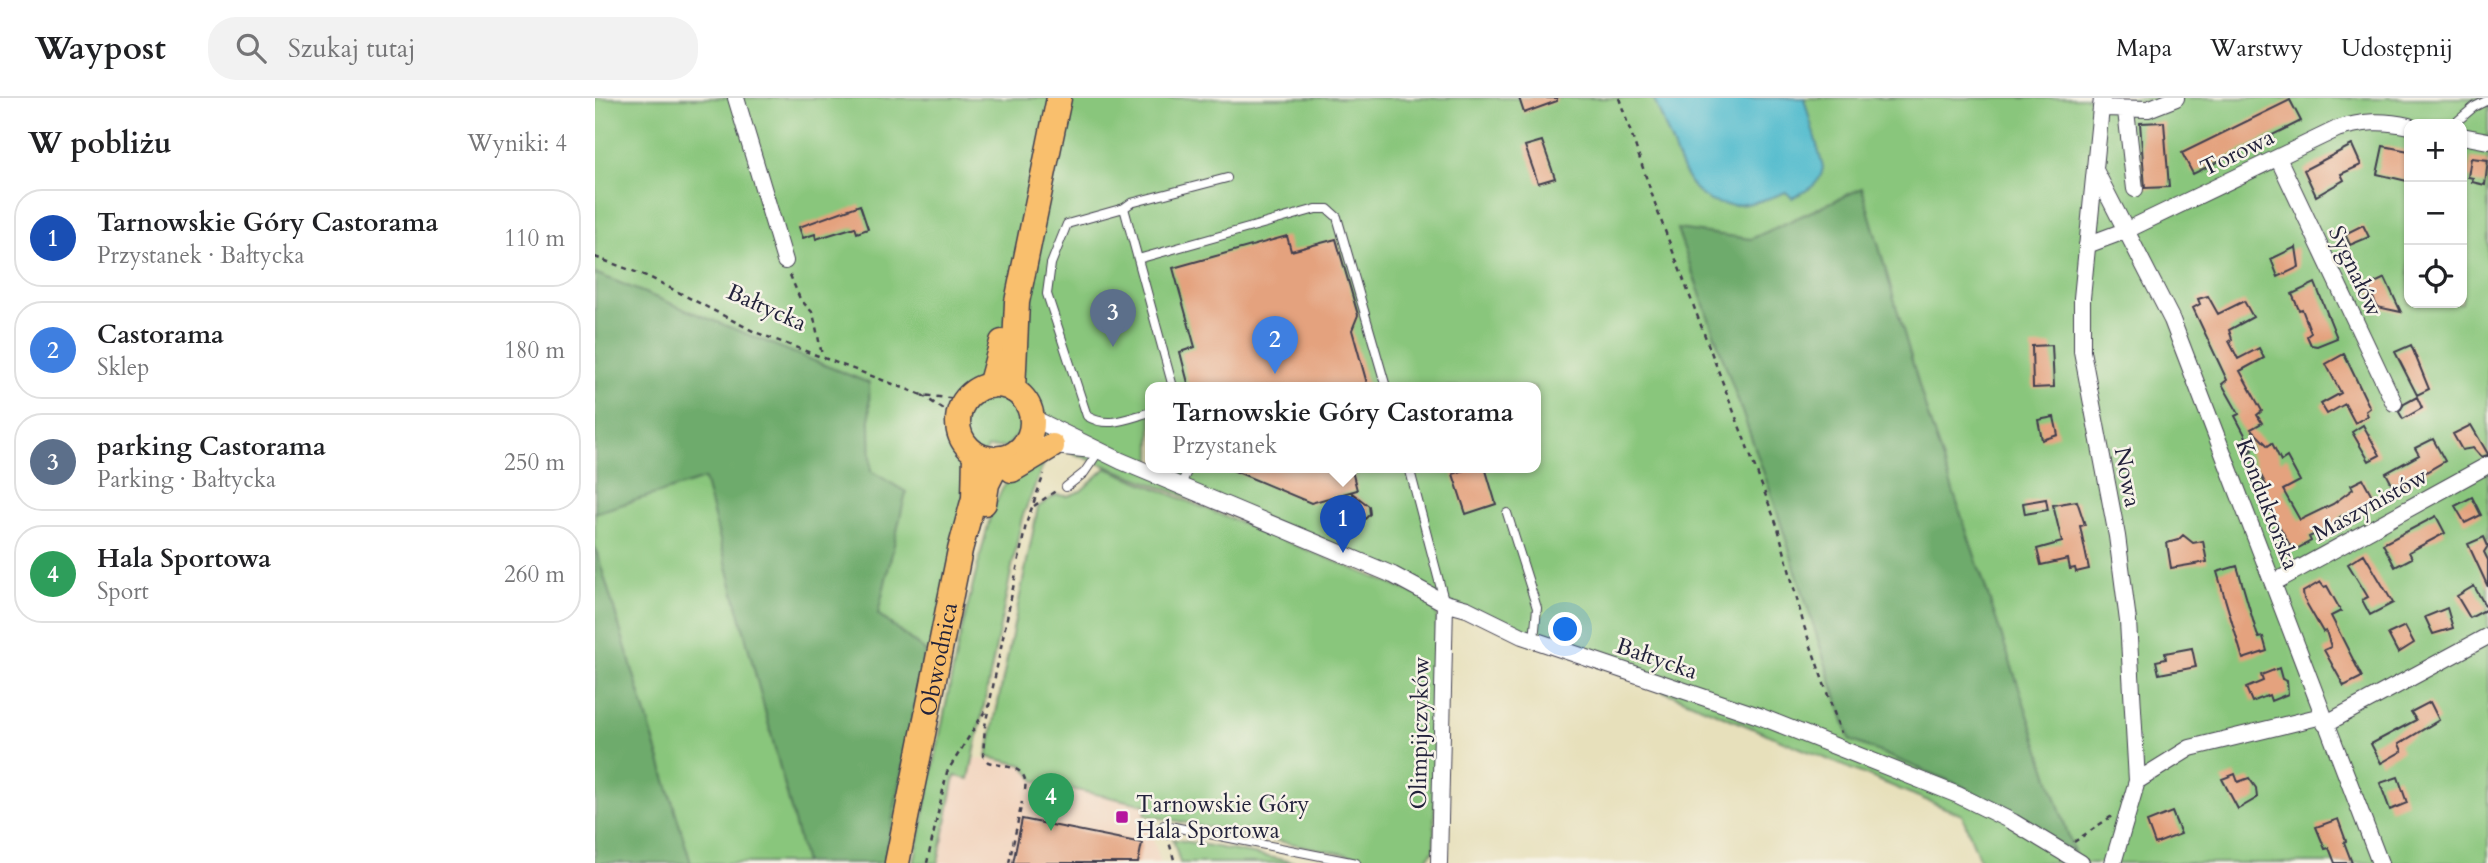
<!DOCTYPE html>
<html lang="pl">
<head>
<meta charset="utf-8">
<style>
  body { margin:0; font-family:Cardo,serif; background:#f2f2f2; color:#202124 }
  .controls { position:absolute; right:21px; top:21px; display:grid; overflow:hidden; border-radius:14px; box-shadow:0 2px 5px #0004 }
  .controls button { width:63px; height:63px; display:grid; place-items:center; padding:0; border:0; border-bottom:2px solid #e0e0e0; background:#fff; color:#202124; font:35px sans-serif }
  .you { position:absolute; left:971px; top:532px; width:24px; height:24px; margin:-18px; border:5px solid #fff; border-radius:50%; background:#1a73e8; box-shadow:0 0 0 10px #1a73e833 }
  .badge { display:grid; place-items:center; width:46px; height:46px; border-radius:50%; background:#b45309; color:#fff; font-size:23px; font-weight:700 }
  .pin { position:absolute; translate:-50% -58px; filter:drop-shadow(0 2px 4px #0008) }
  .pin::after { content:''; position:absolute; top:37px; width:24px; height:21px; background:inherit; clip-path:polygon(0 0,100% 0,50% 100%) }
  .popup { position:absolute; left:550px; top:284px; width:396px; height:91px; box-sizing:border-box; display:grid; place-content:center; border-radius:14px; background:#fff; filter:drop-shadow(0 2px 5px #0005); font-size:23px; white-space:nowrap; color:#757577 }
  .popup b { font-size:26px; color:#202124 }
  .popup::after { content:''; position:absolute; left:50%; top:100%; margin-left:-14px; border:14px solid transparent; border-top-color:#fff }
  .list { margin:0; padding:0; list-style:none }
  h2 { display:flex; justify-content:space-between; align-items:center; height:91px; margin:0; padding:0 28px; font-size:30px }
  h2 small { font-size:23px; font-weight:400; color:#757577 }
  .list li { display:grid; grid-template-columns:46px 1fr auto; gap:21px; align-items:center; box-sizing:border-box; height:98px; margin:0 14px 14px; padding:0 14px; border:2px solid #e0e0e0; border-radius:28px }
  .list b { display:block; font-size:26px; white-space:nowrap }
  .list p { margin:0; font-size:23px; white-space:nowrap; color:#757577 }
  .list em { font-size:23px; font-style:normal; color:#757577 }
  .icon { flex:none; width:38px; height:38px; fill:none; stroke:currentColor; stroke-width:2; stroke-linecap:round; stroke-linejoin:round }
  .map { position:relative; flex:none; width:1893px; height:765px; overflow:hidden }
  header { display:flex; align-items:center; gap:42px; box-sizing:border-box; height:98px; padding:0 35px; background:#fff; border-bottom:2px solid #e0e0e0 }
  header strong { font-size:33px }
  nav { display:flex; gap:38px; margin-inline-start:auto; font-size:24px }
  .search { width:490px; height:63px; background:#f2f2f2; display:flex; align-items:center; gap:18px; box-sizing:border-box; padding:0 24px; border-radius:28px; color:#757577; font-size:26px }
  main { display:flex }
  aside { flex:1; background:#fff }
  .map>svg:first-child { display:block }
  .built { fill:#f2d4be }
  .green { fill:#89c67c; stroke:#56745c; stroke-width:2; fill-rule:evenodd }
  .forest { fill:#6eab6c; stroke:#486654; stroke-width:2 }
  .water { fill:#52bcce; stroke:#3a6f84; stroke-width:2 }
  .building { fill:#e4a27e }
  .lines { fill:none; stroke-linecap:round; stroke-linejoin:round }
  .service-casing { stroke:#403e4e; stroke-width:10 }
  .minor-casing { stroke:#403e4e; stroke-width:18 }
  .trunk-casing { stroke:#403e4e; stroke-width:27 }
  .path { stroke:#403e4e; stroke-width:2.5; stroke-dasharray:5 5; stroke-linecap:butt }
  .service { stroke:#fff; stroke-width:8 }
  .minor { stroke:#fff; stroke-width:16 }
  .trunk { stroke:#f9bf6d; stroke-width:24 }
  .poi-dot { fill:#b5179e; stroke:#f7f3e8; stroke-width:2.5 }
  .labels { text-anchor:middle; stroke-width:5; stroke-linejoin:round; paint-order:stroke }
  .street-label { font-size:23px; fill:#22223b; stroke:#f7f3e8 }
  .poi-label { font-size:23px; fill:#22223b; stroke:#f7f3e8; text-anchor:start }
</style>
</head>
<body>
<header>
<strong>Waypost</strong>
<div class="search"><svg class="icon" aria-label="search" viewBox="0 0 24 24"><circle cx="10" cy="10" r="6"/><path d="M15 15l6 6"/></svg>Szukaj tutaj</div>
<nav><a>Mapa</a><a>Warstwy</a><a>Udostępnij</a></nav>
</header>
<main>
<aside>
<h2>W pobliżu<small>Wyniki: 4</small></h2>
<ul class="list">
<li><span class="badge" style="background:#1a4fb4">1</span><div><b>Tarnowskie Góry Castorama</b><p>Przystanek · Bałtycka</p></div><em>110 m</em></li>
<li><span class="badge" style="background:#3f7fe0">2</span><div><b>Castorama</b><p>Sklep</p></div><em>180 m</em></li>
<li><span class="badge" style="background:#5c6f8a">3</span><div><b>parking Castorama</b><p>Parking · Bałtycka</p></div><em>250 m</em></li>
<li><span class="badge" style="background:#2e9e5b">4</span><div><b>Hala Sportowa</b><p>Sport</p></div><em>260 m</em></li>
</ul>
</aside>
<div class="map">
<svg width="1893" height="765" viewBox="0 0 1893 765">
  <rect width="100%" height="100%" fill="#f7f3e8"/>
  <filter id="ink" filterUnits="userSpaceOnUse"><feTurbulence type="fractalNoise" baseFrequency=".0143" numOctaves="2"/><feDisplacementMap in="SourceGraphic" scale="14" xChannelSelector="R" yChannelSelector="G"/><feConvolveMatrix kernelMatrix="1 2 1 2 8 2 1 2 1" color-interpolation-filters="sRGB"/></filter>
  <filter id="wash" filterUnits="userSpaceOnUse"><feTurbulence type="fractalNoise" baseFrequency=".00686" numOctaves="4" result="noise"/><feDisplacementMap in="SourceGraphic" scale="28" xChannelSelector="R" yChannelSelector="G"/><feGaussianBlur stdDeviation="1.57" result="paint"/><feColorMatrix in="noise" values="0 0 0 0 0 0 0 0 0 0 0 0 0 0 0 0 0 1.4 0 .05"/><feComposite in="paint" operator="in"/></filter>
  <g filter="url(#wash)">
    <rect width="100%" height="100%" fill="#e7e0bb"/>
    <path class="built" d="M378 660 428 667 440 683 552 707 550 717 566 765H343L360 678 374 681Z"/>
    <path class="green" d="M0 0H1893V765H1386L1367 717 701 441 425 335 411 349 392 350 312 765H0ZM1814 26H1867V205H1814ZM556 289H940V369H556Z
      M451 360 427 420 374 681 360 678 343 765H319L363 547 396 415 408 389 417 379Z
      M511 370 833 501 842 517 839 752 828 765H796L550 717 551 707 440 683 428 667 392 659 443 409 461 397 473 398 486 393Z
      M578 741 705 765H585Z"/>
    <path class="forest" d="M1267 90 1333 318 1479 754 1367 688 1255 642 1178 401 1082 131 1156 141Z
      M0 175 274 285 276 373 311 394 283 516 330 553 289 765H210L109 381 0 415Z
      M0 448 96 765H0Z"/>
    <path class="water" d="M1058 0H1209L1228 69C1226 87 1212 92 1197 100L1191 94C1087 136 1092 70 1058 0Z"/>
    <g id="blocks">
      <path class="building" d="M924 0H962V3L929 15Z
        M1695 2 1706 23 1598 76 1587 55Z
        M1569 24 1574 89 1550 90 1545 25Z
        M947 43 960 80 943 85 930 48Z
        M1757 47 1766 67 1746 76 1749 82 1721 98 1709 72Z
        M1788 48 1814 53 1812 83 1782 76Z
        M1876 60 1893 62 1890 87 1877 84 1878 80 1873 79Z
        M265 107 273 131 262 135 260 129 221 141 220 136 208 140 204 129Z
        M1768 127 1774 139 1755 147 1750 136Z
        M692 138 696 153 741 141 763 217 757 232 773 289H594L585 254 600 249 578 170Z
        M1701 149 1704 169 1683 179 1676 161Z
        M1790 180 1806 214 1782 209 1773 188Z
        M1720 185 1742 240 1722 248 1716 247 1712 238 1716 235 1707 211 1704 212 1697 196Z
        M1613 198 1623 216 1649 203 1658 219 1634 232 1637 241 1634 243 1643 261 1664 250 1669 260 1645 273 1667 313 1662 317 1667 325 1656 331 1673 348 1677 345 1686 363 1692 359 1705 383 1688 392 1705 422 1738 406 1758 391 1756 387 1768 381 1780 403 1745 419 1746 422 1738 428 1714 439 1716 443 1698 453 1665 393 1672 389 1654 354 1658 352 1640 318 1644 316 1627 286 1632 282 1598 210 1605 206 1603 201Z
        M1457 247 1459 289 1438 290 1437 248Z
        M1816 247 1834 291 1822 297 1800 254Z
        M1749 256 1775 310 1771 313 1773 318 1760 325 1750 306 1732 316 1726 306 1746 295 1731 266Z
        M1822 299 1827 310 1808 321 1804 314 1809 306Z
        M1459 319 1463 337 1447 342 1443 322Z
        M1768 327 1785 357 1774 363 1757 334Z
        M1876 327 1893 356V357L1886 359 1878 350 1867 352 1858 336Z
        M1838 341 1850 363 1800 392 1791 375 1824 357 1820 350Z
        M630 369H756L762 392 716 405Z
        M878 369H890L901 406 871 416 858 376Z
        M757 395 774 408 775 416 769 422H762L756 417Z
        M1877 399 1886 417 1870 425 1860 408Z
        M1451 401 1453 412 1430 416 1428 405Z
        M1482 403 1490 427 1485 428 1494 471 1481 474 1480 470 1475 471 1473 461 1446 467 1442 451 1467 444 1458 407Z
        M1841 418 1850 435 1814 454 1817 460 1800 469 1788 446Z
        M1588 437 1598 445 1608 443 1612 464 1576 470 1572 445 1583 442Z
        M1889 439 1893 448 1889 454 1893 462V489L1873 446Z
        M1769 456 1798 505 1775 517 1767 502 1773 499 1753 466Z
        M1642 468 1662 536 1664 540 1668 539 1672 553 1648 561 1622 474Z
        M1725 484 1729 489 1732 488 1746 513 1736 518 1767 579 1749 588 1729 552 1736 549 1731 533 1728 534 1709 501 1708 494Z
        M1879 488 1892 511 1875 520 1862 498Z
        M1852 510 1858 530 1838 536 1830 519Z
        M1810 528 1819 545 1803 555 1793 536Z
        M1597 550 1601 569 1564 576 1561 563 1571 561 1570 555Z
        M1684 570 1687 581 1692 583 1693 596 1676 603 1674 597 1657 604 1651 590 1668 583 1666 577Z
        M1835 604 1844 622 1804 646 1807 653 1786 665 1776 646 1821 622 1816 614Z
        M1640 676 1643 684 1654 680 1661 690 1662 700 1643 711 1627 681Z
        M1803 679 1812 705 1795 712 1785 685Z
        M1577 714 1586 736 1560 746 1552 724Z
        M427 721 547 745 543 765H418Z
        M1743 721 1751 743 1749 744 1757 765H1740L1734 750 1730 751 1721 729Z"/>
    </g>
  </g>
  <g filter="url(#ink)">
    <use href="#blocks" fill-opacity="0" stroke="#403e4e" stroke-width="2"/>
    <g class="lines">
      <g class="service-casing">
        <path id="service" d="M1859 26 1879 9 1893 2
          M529 110 536 105 632 80
          M543 161 721 111H733L742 119 791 289
          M556 314C533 320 513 331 492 318L452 196 456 166 472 126 529 110 578 289
          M814 369 849 502
          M471 389 489 375 504 353
          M585 389 594 369
          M912 415 942 510 939 542
          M569 727 761 765"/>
      </g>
      <g class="minor-casing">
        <path id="minor" d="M141 0 190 163
          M1507 0 1487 200V253L1522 438 1533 523 1542 683 1518 765
          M1506 10 1553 11 1581 0
          M1531 13 1540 91
          M1867 38 1893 43
          M1683 60 1799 305
          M1500 72 1577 222 1785 765
          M1492 147 1532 132 1742 31C1767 23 1788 22 1814 28
          M436 319 526 363 798 477 850 505 872 511 927 538 1164 618 1363 697 1418 724 1486 765
          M430 345 498 352
          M1678 485 1893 367
          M1730 626 1893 538
          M1542 683 1595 650 1727 618
          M844 765 850 505"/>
      </g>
      <g class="trunk-casing">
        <g id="trunk">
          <circle cx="400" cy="324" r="37"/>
          <path d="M395 288 407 244"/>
          <path d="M418 292 422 204 464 0"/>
          <path d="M417 372 457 348"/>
          <path d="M389 405 392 386 405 360"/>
          <path id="s1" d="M302 765 365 452 379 400 380 356"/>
        </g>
      </g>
      <path class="path" d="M1024 0 1064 117 1183 430 1209 528 1246 635
        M0 159 54 179 160 234 327 297 371 302
        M195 177 205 201 218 215 227 257
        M327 297 364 322
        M439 408 462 392
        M430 692C434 667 412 670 393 664L388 658 390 628 431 426 449 376
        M572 737 580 765
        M1479 744 1517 718
        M332 765 352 674 395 605
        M414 765 427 704"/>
      <use href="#service" class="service"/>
      <use href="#minor" class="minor"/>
      <use href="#trunk" class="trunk"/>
    </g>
  </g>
  <rect class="poi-dot" x="520" y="712" width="14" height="14" rx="3.5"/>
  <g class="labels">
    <g class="street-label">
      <text transform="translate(1642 54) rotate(-26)" y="8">Torowa</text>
      <text transform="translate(1761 173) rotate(65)" y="8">Sygnałów</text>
      <text transform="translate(172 209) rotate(24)" y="8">Bałtycka</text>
      <text transform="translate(1533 379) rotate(79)" y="8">Nowa</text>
      <text transform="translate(1673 406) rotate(69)" y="8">Konduktorska</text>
      <text transform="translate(1775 406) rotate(-29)" y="8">Maszynistów</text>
      <text dy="8" stroke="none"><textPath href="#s1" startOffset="208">Obwodnica</textPath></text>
      <text transform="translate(1062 560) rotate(19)" y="8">Bałtycka</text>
      <text transform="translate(824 635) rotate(-89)" y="8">Olimpijczyków</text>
    </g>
    <g class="poi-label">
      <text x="541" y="714">Tarnowskie Góry<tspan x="541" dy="26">Hala Sportowa</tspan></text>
    </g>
  </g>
</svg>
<div class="controls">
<button>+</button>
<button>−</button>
<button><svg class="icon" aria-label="locate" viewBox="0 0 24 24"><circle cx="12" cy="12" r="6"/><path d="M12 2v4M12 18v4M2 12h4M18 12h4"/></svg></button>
</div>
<div class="you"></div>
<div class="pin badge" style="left:748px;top:455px;background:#1a4fb4">1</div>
<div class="popup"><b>Tarnowskie Góry Castorama</b>Przystanek</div>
<div class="pin badge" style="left:680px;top:276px;background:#3f7fe0">2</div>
<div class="pin badge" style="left:518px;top:249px;background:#5c6f8a">3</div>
<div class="pin badge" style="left:456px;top:733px;background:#2e9e5b">4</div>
</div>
</main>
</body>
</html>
